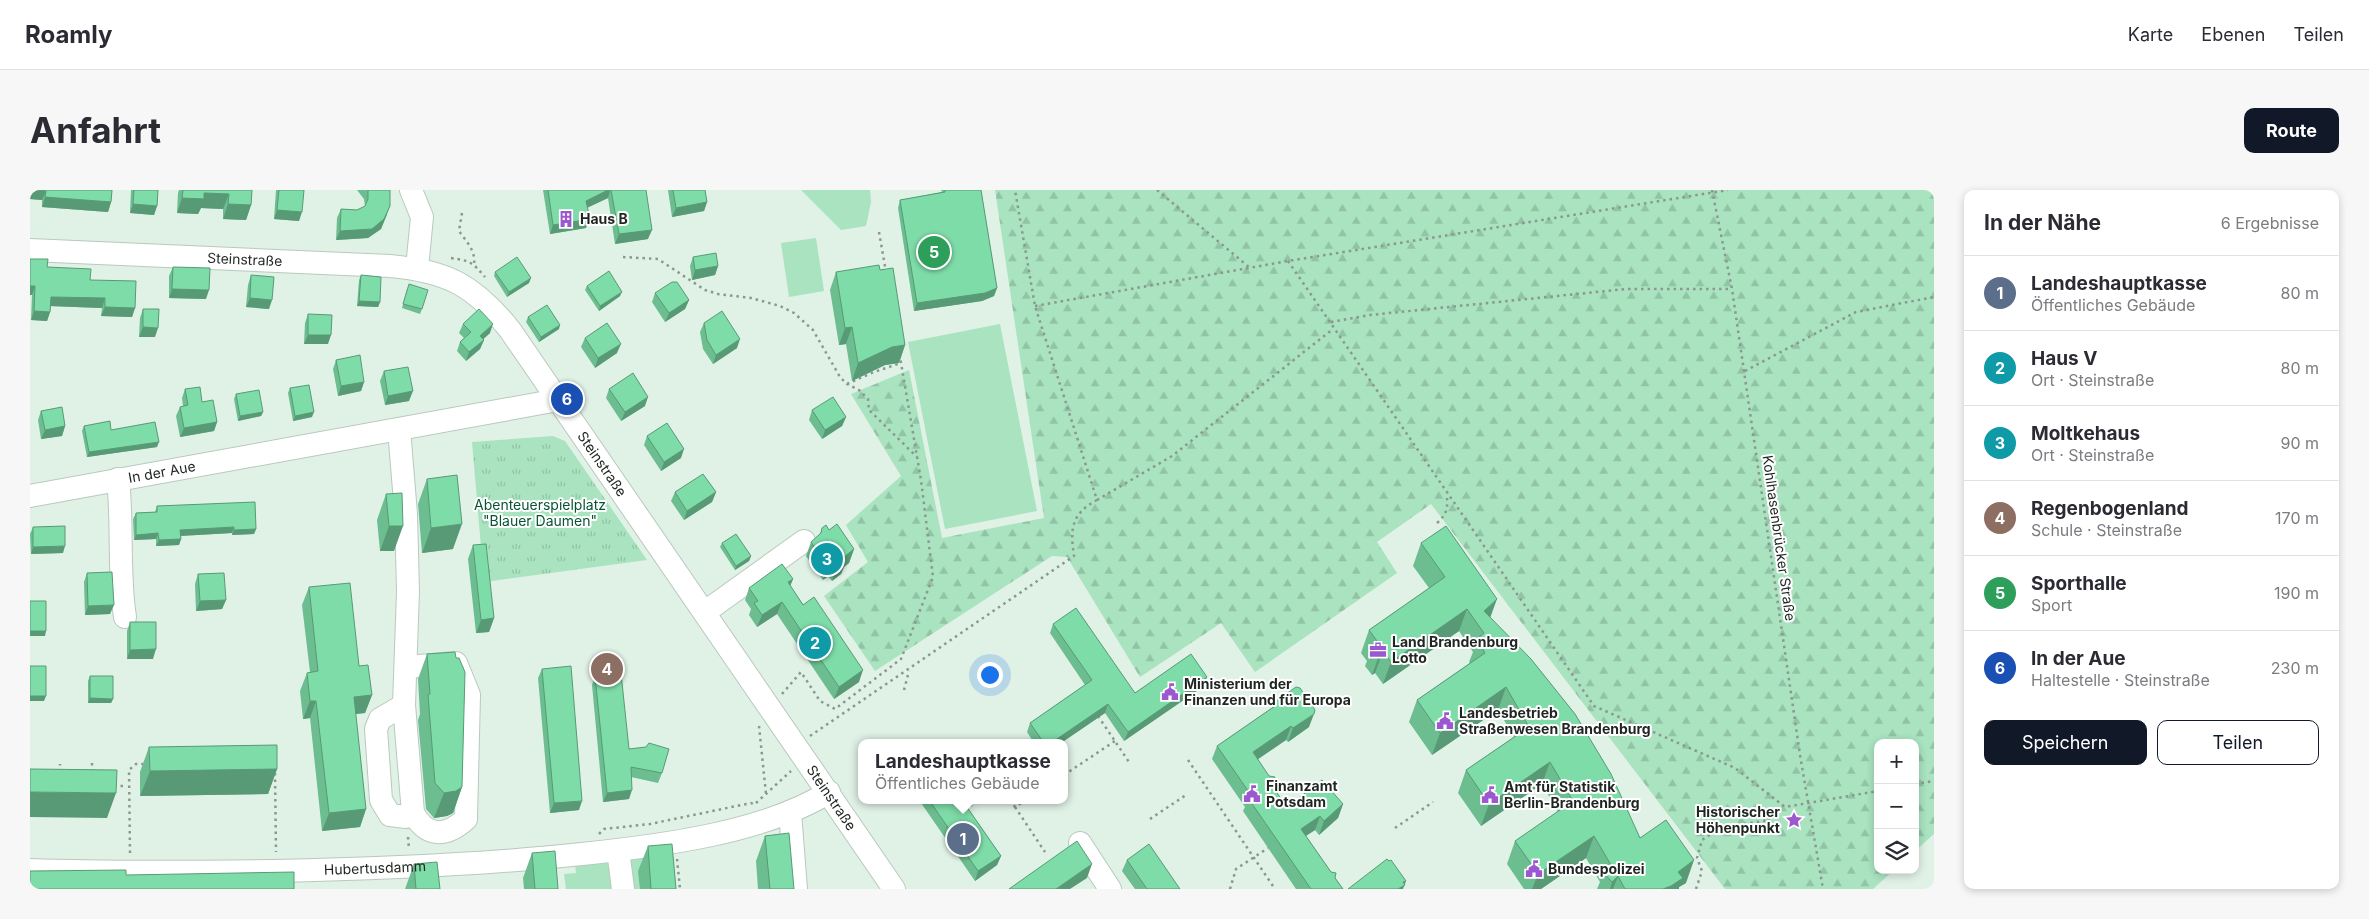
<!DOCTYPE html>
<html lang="de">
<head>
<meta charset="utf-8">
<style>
  body { margin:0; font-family:Inter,sans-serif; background:#f7f7f7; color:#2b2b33 }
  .controls { position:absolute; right:15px; bottom:15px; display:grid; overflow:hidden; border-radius:10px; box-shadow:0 2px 8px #0003 }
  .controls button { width:45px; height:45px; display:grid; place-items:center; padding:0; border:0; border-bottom:1px solid #e1e1e2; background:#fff; color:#2b2b33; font:25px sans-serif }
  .you { position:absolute; left:959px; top:484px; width:18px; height:18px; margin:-12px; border:4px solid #fff; border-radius:50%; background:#1a73e8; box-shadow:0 0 0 8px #1a73e833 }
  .badge { display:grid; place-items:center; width:32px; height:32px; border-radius:50%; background:#111827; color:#fff; font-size:16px; font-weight:700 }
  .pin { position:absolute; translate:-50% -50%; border:2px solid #fff; box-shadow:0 1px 5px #0006 }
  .popup { position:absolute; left:828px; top:549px; width:210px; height:65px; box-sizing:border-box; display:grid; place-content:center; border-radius:10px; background:#fff; filter:drop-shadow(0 1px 4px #0005); font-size:16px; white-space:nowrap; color:#7c7c81 }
  .popup b { font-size:19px; color:#2b2b33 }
  .popup::after { content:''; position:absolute; left:50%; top:100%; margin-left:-10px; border:10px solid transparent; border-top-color:#fff }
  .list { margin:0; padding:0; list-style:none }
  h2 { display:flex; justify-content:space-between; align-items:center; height:65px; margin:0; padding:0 20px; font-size:21px }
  h2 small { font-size:16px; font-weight:400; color:#7c7c81 }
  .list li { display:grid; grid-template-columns:32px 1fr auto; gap:15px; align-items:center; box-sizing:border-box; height:75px; padding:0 20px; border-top:1px solid #e1e1e2 }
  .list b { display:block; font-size:19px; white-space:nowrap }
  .list p { margin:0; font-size:16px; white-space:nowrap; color:#7c7c81 }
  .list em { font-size:16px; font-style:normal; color:#7c7c81 }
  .actions { display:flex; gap:10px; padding:15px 20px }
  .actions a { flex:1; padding:11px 0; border:1px solid #111827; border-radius:10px; text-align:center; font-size:18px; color:#111827 }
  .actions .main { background:#111827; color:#fff }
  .icon { flex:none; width:28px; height:28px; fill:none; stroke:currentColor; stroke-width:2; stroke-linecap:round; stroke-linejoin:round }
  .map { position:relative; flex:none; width:1904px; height:699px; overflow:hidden; border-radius:10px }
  header { display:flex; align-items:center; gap:30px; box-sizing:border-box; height:70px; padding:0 25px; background:#fff; border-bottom:1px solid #e1e1e2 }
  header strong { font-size:24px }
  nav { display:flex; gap:28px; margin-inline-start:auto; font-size:18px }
  .intro { display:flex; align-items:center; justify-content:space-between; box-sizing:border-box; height:120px; padding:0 30px }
  h1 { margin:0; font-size:35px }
  .button { padding:12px 22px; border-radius:10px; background:#111827; color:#fff; font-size:18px; font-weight:700 }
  main { display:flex; gap:30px; padding:0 30px }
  aside { flex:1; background:#fff; border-radius:10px; box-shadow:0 2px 8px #0003 }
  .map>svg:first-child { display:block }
  .grass { fill:#a9e3c0 }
  .forest { fill:url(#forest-firs) }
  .park { fill:url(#park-tufts) }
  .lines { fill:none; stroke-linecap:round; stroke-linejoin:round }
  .minor-casing { stroke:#b9c9bf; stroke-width:24 }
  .path { stroke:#8b978f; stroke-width:2.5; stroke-dasharray:2.5 4; stroke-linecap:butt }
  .minor { stroke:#fff; stroke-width:22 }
  .wall { fill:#6cbd90 }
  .shaded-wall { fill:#589a76 }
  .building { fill:#7edca8; stroke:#589a76 }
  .labels { text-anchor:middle; stroke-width:4; stroke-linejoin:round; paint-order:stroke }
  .poi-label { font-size:14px; font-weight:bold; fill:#1f2521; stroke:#fff; text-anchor:start }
  .street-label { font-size:14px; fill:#1f2521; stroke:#fff }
  .park-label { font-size:14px; fill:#075433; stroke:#fff }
</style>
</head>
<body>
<header>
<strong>Roamly</strong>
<nav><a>Karte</a><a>Ebenen</a><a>Teilen</a></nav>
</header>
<div class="intro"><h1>Anfahrt</h1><a class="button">Route</a></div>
<main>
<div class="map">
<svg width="1904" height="699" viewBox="0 0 1904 699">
  <defs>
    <pattern id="forest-firs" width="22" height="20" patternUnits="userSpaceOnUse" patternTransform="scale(1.25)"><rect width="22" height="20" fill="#a9e3c0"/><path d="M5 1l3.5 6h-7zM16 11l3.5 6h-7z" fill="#91c3a5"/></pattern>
    <pattern id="park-tufts" width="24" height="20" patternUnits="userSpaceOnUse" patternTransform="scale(1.25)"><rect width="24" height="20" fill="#a9e3c0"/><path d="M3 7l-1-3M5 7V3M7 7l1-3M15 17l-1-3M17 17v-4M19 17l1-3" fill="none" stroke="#91c3a5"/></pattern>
  </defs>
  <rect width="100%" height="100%" fill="#e0f1e6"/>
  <path class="grass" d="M771 0H840L841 12 836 36 811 40Z
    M786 48 794 101 759 107 751 53Z
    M970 134 1007 321 915 339 878 152Z
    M642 665 645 699H536L534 684 546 683 545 674Z"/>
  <path class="forest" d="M965 0H1904V644L1885 661V553H1848V680H1864L1843 699H1695L1401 314 1347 352 1367 383 1225 482 1191 433 1110 487 1037 367 1022 366 845 481 794 406 838 372 816 335 871 286 821 204 879 180 912 348 1014 328Z"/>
  <path class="park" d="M523 246 535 251 617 370 454 392 442 252Z"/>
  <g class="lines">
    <g class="minor-casing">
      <g id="minor">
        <path d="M381 0 392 27 387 78"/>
        <path id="s1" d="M0 60 360 76C417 81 444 95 480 140L864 699"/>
        <path d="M369 239 376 324 378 401 374 515 383 623C397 648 416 647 436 629L439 505 426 473 376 477"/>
        <path d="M88 289C93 335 88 382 95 427"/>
        <path id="s2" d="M0 306 528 210"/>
        <path d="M675 422 774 351"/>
        <path d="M374 515 350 529 346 539 351 610 360 625 376 627 383 623"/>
        <path d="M760 622 766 699"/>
        <path d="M1050 653 1080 699"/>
        <path d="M588 660 593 699"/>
        <path id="s3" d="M0 680C81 683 162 682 244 681 347 679 449 675 552 664 628 656 734 643 799 602"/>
      </g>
    </g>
    <path class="path" d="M1127 0 1220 78
      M1682 0 1702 99 1770 565 1793 699
      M432 23 429 41C436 51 446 61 444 74
      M849 42 856 82
      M593 67 628 69 675 100 688 104 721 108 750 116 764 123 783 140 810 187 817 194 829 200 838 209 839 220 887 267
      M421 68C441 71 442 72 455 87
      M1258 71 1564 516 1705 578 1755 617 1848 601
      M1005 116 1258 71 1698 0
      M1301 132 1340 125 1596 99H1702
      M1715 181 1826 122 1904 107
      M817 194 844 182 871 173
      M1067 310 1142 266 1303 139
      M1407 333C1416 325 1418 319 1417 308
      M874 500 879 481
      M752 504 771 482 790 511 805 519 871 469 903 387 891 290 870 167
      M1068 526 1099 572
      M729 536 736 604
      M780 546 1044 366C1040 339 1041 324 1067 310L1005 116 985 0
      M1158 570 1245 699
      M30 582V574
      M62 582V573
      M245 583 246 662
      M1034 585 1085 551
      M1885 594 1904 591
      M84 596H93
      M980 610 985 617 996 610
      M726 613 761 581
      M985 617 1015 662
      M935 620 948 610
      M1120 629 1156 605
      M1365 638 1403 612
      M569 644 574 639 620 634 721 613 723 614
      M378 647 379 659
      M100 663 99 580 106 574H116
      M647 669 650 699
      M1200 699 1206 679 1238 658
      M1666 699 1672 681 1667 668 1672 650 1692 637 1734 631 1755 617"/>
    <use href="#minor" class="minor"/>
  </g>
  <path class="wall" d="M0 0H82L81 12 78 22 12 17V10L0 9Z
    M101 0H128L127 16 124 25 100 23Z
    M149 0H222L221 15 216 30 193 29V19L171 18 168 24 147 23 148 3Z
    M246 0H274L269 31 244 29Z
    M327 0H360L357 25 351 39 338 48 306 50 307 28 311 19 327 20 335 16 334 9Z
    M513 0H616L618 49 585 54 578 8 557 18 556 38 520 44Z
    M638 0H675L677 12 674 21 642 27Z
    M911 0H951L967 98 964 106 952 111 884 121 868 18 870 10 912 2Z
    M663 67 688 76 685 85 662 90 660 76Z
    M0 69 17 77 60 90 105 118 102 127 71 126 72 118 21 116 20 122 17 131 1 130 2 105Z
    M143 77 176 109 139 108V86Z
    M850 80 875 155 869 173 855 175 822 191 816 154 809 155 800 100 806 82Z
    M465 82 499 93 477 107 464 86Z
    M221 85 239 119 216 117 218 95Z
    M331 85 350 112 348 117 327 116 329 90Z
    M557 96 590 106 569 121 555 100Z
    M377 99 392 119 390 124 372 118Z
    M625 103 659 110 655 119 635 132 622 112Z
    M113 119 125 147H109L110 128Z
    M278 124 298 154H274L275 133Z
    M498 127 529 139 509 152 496 132Z
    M674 133 707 158 683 174 673 159 670 142Z
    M433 134 460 143 453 149 454 150 450 159 436 171 427 161 430 152 434 148 429 143Z
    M555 148 587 163 565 178 551 157Z
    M306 170 334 192 331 201 308 206 303 179Z
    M354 181 379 211 355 215 350 191Z
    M260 198 282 227 263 231 258 203Z
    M155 199 187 232 184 241 150 247 146 226 150 217 153 216 152 208Z
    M579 199 615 216 591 231 576 208Z
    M206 204 233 222 231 226 208 231 204 209Z
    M782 220 816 227 812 236 792 249 779 230Z
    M11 221 35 236 32 246 11 249 8 230Z
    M54 236 81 240 127 257 57 267 52 241Z
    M617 246 651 268 631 281 614 255Z
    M397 289 423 359 392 363 388 314Z
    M645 302H686L682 312 654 330 641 311Z
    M356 304 364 361H350L347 330Z
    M127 316 226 339 224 344 202 345V343L151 346V349L149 355 126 356V349L104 350 103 329 106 323 125 322Z
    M3 337 33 363 1 364 0 344Z
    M792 338 799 340 824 359 819 373 814 377 811 384 802 391 798 386 793 390 776 366 781 352 790 344Z
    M692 353 721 366 719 371 705 380 690 357Z
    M1391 353 1460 427 1610 648 1656 693 1649 697V699H1567L1570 692 1556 668 1511 699H1494L1477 674 1485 651 1528 622 1512 594 1451 636 1428 603 1436 580 1484 547 1468 520 1402 565 1379 532 1387 510 1440 473 1439 472 1443 462 1429 441 1353 494 1345 483 1342 485 1335 476 1337 471 1331 463 1339 440 1399 398 1383 376Z
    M443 355 464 428 459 442 446 443 438 369Z
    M57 383 80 424 55 425 54 392Z
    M168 384 196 410 192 419 166 421 165 394Z
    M763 389 760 396 829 492 804 509 747 424 727 437 719 425 721 419 715 410 719 398Z
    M279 397 329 476 342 505 335 523 325 524 336 619 330 637 292 641 280 528 273 529 270 501 277 483 280 482 272 415Z
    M100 432 123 469H97V441Z
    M1023 434 1105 503 1174 496 1094 551 1075 523 1031 553H1004L997 542 1000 533 1055 495 1020 443Z
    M397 464 432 597 423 623 417 626 404 628 396 619 388 530 390 524 388 489Z
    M512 479 549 620 520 623 508 488Z
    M60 486 83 509 81 513H58V491Z
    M565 486 599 559 632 583 628 593 601 587 599 609 573 612 562 495Z
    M1243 513 1279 537 1258 552 1256 550 1228 569 1242 596 1257 617 1313 614 1308 628 1289 645 1285 640 1276 646 1313 699H1266L1213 621 1215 617 1182 569 1187 556 1242 518Z
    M119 557 247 579 238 604 110 606V582Z
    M889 610H932L971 666 967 675 945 691Z
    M735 646 764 699H728L726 671Z
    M618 656 646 699H610L608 681Z
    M502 663 528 699H494L493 688Z
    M1097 670 1150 699H1105L1092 681Z
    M384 674 410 699H375Z"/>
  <path class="shaded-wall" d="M0 0 16 1 12 10 0 9Z
    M578 0H580L578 8 552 20 556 11Z
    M174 3 199 4 193 19 171 18 168 24 147 23 152 8Z
    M15 7 81 12 78 22 12 17Z
    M677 12 674 21 642 27 646 18Z
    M103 14 127 16 124 25 100 23Z
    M198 14 221 15 216 30 193 29Z
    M360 16 351 39 338 48 306 50 310 41Z
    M247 20 272 22 269 31 244 29Z
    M560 29 556 38 520 44 523 35Z
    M622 40 618 49 585 54 589 44Z
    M688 76 685 85 662 90 665 80Z
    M501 88 499 93 477 107 479 102Z
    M0 96H5L2 105H0Z
    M967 98 964 106 952 111 884 121 887 113Z
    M142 99 179 100 176 109 139 108Z
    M592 102 590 106 569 121 570 116Z
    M21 107 75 108 72 118 18 116Z
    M220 108 242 110 239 119 216 117Z
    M659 110 655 119 635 132 639 123Z
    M329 111 350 112 348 117 327 116Z
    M75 117 105 118 102 127 71 126Z
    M4 121 20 122 17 131 1 130Z
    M463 134 460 143 447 155 450 146Z
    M530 135 529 139 509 152 511 147Z
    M113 137 128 138 125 147H109Z
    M822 137 816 154 809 155 815 138Z
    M278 145H301L298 154H274Z
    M710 149 707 158 683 174 686 165Z
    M454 150 450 159 436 171 439 162Z
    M591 154 587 163 565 178 568 168Z
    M875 155 869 173 855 175 822 191 828 173 862 157Z
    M334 192 331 201 308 206 311 196Z
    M383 201 379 211 355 215 358 206Z
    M618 207 615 216 591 231 595 222Z
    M233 222 231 226 208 231 210 226Z
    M284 222 282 227 263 231 265 226Z
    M816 227 812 236 792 249 795 240Z
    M187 232 184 241 150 247 154 238Z
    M35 236 32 246 11 249 15 240Z
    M129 252 127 257 57 267 59 262Z
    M654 259 651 268 631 281 634 272Z
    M686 302 682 312 654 330 657 321Z
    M432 334 423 359 392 363 401 338Z
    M359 336H373L364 361H350Z
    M204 337 202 343 148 346 150 340Z
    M226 339 224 344 202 345 204 340Z
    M128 343 126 349 104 350 106 345Z
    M151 349 149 355 126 356 129 350Z
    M35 356 33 363 1 364 3 357Z
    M824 359 819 373 814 377 811 384 802 391 807 377 814 367Z
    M721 366 719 371 705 380 706 376Z
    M803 373 798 386 793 390 798 377Z
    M763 389 758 401V392Z
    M1467 409 1459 431 1454 421Z
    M196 410 192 419 166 421 170 411Z
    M752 412 747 424 727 437 732 425Z
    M84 415 80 424 55 425 58 416Z
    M1437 419 1429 441 1353 494 1361 472Z
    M464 428 459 442 446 443 451 430Z
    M0 441H16L15 446H0Z
    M126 459 123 469H97L100 460Z
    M1353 461 1345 483 1342 485 1350 463Z
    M833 480 829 492 804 509 809 497Z
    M1177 487 1174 496 1094 551 1098 542Z
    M1476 497 1468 520 1402 565 1410 543Z
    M342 505 335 523 317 525 324 507Z
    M0 506H16L14 511H0Z
    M60 508 83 509 81 513H58Z
    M280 511H286L280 528 273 529Z
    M1078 514 1075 523 1031 553H1021Z
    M1284 524 1279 537 1258 552 1263 538Z
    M1261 536 1256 550 1218 576 1223 562Z
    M1520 572 1512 594 1451 636 1459 614Z
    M247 579 238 604 110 606 120 581Z
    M432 597 423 623 417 626 404 628 414 603Z
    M602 600 599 609 573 612 577 603Z
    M0 602 86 603 77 628 0 627Z
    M552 611 549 620 520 623 524 613Z
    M1313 614 1308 628 1289 645 1294 631Z
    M336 619 330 637 292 641 299 623Z
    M1290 626 1285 640 1266 652 1271 639Z
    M1564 646 1556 668 1511 699H1502L1508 684Z
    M971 666 967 675 945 691 948 681Z
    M1664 670 1656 693 1649 697V699H1633L1648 682Z
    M1062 674 1057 688 1040 699H1026Z
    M1588 686 1583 699H1580L1582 692Z
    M1376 691 1373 699H1368L1373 692Z"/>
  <path class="building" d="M7 0H82L81 12 15 7 16 1Z
    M104 0H128L127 16 103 14Z
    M153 0H222L221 15 198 14 199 4 174 3V9L152 8Z
    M249 0H274L272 22 247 20Z
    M338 0H360V16L354 29 342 39 310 41 311 19 327 20 335 16 338 9Z
    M518 0H578L556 11 560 29 523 35Z
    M581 0H616L622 40 589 44Z
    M643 0H675L677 12 646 18Z
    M915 0H951L967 98 955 103 887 113 870 10 915 2Z
    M686 63 688 76 665 80 663 67Z
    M487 67 501 88 479 102 465 82Z
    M0 69H18L17 77 61 79 60 90 106 91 105 118 75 117V108L21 107 20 122 4 121 5 96H0Z
    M849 75 850 80 863 78 875 155 862 157 828 173 822 137 815 138 806 82Z
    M143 77 180 78 179 100 142 99Z
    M579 81 592 102 570 116 557 96Z
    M221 85 244 87 242 110 220 108Z
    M331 85 351 87 350 112 329 111Z
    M642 92H647L659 110 639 123 625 103Z
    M379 94 398 100 392 119 373 114Z
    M517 115 530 135 511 147 498 127Z
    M113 119H129L128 138 113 137Z
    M449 119 463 134 450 146 454 150 439 162 430 152 441 142 433 134Z
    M692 121 710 149 686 165 677 150 674 133Z
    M278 124 302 125 301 145H278Z
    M577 133 591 154 568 168 555 148Z
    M330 165 334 192 311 196 306 170Z
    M378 177 383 201 358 206 354 181Z
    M603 183 618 207 595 222 579 199Z
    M279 195 284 222 265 226 260 198Z
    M170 197 172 212 183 210 187 232 154 238 150 217 158 215 155 199Z
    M229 200 233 222 210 226 206 204Z
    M803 207 816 227 795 240 782 220Z
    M32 217 35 236 15 240 11 221Z
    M80 231 81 240 125 232 129 252 59 262 54 236Z
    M637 233 654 259 634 272 617 246Z
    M673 284 686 302 657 321 645 302Z
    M427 285 432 334 401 338 397 289Z
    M372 303 373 336H359L356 304Z
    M225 312 226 339 204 340V337L150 340 151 349 129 350 128 343 106 345V323L127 322V316Z
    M807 334 824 359 814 367 816 371 807 377 803 373 798 377 781 352 791 343 792 338 796 335 799 340Z
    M35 336V356L3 357V337Z
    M1416 336 1467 409 1454 421 1501 469 1545 524 1581 584 1610 648 1636 630 1664 670 1648 682 1653 688 1641 696 1633 699H1595L1588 686 1582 692 1573 682 1581 675 1564 646 1508 684 1485 651 1543 611 1520 572 1459 614 1436 580 1499 537 1476 497 1410 543 1387 510 1455 463 1447 449 1454 443 1437 419 1361 472 1353 461 1350 463 1344 453 1347 451 1339 440 1415 387 1391 353Z
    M706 344 721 366 706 376 692 353Z
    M456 354 464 428 451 430 443 355Z
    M752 374 763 389 758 392 773 415 784 407 833 480 809 497 752 412 732 425 724 413 728 411 719 398Z
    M82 382 84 415 58 416 57 383Z
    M194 383 196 410 170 411 168 384Z
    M320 393 329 476 338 475 342 505 324 507 336 619 299 623 286 511H280L277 483 288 481 279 397Z
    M0 411H16V441H0Z
    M1046 418 1105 503 1161 464 1177 487 1098 542 1078 514 1021 553H1014L1000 533 1062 490 1023 434Z
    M100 432H126V459L100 460Z
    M425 462 426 468H429L435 482 432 597 426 601 414 603 405 593 398 505 400 504 397 464Z
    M0 476H16V506H0Z
    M541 476 552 611 524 613 512 479Z
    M591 483 599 559 616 557 619 553 639 559 632 583 601 577 602 600 577 603 565 486Z
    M60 486H83V509L60 508Z
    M1266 497 1270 498 1285 520 1284 524 1263 538 1261 536 1223 562 1239 586 1245 587 1242 596 1257 617 1292 590 1313 614 1294 631 1290 626 1271 639 1301 682 1306 683 1305 688 1313 699H1281L1218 608 1221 605 1187 556 1245 516 1243 513Z
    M247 555V579L120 581 119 557Z
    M0 579 87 580 86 603 0 602Z
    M899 610H932L971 666 948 681Z
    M759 643 764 699H740L735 646Z
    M1047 651 1062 674 1026 699H979Z
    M642 654 646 699H621L618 656Z
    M1119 654 1150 699H1117L1097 670Z
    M525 661 528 699H505L502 663Z
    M1357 669 1359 671 1361 670 1376 691 1373 692 1375 695 1368 699H1318Z
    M407 672 410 699H386L384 674Z
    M96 680V685L264 682V699H0V681Z"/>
  <defs>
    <g id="building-bare" transform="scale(1.35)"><path d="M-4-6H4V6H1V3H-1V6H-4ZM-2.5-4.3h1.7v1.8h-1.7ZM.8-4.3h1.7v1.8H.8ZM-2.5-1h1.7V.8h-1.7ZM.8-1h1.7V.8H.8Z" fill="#9c59cf" stroke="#fff" stroke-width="2.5" paint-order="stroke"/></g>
    <g id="office-bare" transform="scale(1.35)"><path d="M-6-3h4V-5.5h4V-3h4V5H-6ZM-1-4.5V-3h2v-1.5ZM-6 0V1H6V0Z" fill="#9c59cf" stroke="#fff" stroke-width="2.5" paint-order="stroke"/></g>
    <g id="civic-bare" transform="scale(1.35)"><path d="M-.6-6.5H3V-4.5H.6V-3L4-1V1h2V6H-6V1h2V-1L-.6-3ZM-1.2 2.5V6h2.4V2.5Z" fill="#9c59cf" stroke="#fff" stroke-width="2.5" paint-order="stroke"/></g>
    <g id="sight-bare" transform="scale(1.35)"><path d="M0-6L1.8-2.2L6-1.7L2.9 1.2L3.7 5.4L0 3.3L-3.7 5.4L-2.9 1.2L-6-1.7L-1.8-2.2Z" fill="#9c59cf" stroke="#fff" stroke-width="2.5" paint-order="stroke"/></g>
  </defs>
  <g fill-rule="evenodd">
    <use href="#building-bare" x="536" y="29"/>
    <use href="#office-bare" x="1348" y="460"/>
    <use href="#civic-bare" x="1140" y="502"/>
    <use href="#civic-bare" x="1415" y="531"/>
    <use href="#civic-bare" x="1222" y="604"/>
    <use href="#civic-bare" x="1460" y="605"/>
    <use href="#sight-bare" x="1764" y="630"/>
    <use href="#civic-bare" x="1504" y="679"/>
  </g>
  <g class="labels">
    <g class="poi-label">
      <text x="550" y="34">Haus B</text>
      <text x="1362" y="457">Land Brandenburg<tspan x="1362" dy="16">Lotto</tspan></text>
      <text x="1154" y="499">Ministerium der<tspan x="1154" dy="16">Finanzen und für Europa</tspan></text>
      <text x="1429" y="528">Landesbetrieb<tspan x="1429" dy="16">Straßenwesen Brandenburg</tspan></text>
      <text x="1236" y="601">Finanzamt<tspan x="1236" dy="16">Potsdam</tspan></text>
      <text x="1474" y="602">Amt für Statistik<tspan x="1474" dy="16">Berlin-Brandenburg</tspan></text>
      <text x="1750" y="627" text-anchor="end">Historischer<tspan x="1750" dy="16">Höhenpunkt</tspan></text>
      <text x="1518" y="684">Bundespolizei</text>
    </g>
    <g class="street-label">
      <text dy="5" stroke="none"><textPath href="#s1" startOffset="215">Steinstraße</textPath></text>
      <text dy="5" stroke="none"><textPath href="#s1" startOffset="664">Steinstraße</textPath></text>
      <text dy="5" stroke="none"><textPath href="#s2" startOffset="134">In der Aue</textPath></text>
      <text transform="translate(1749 348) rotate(82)" y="5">Kohlhasenbrücker Straße</text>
      <text dy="5" stroke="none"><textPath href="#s1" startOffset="1069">Steinstraße</textPath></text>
      <text dy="5" stroke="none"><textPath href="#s3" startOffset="345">Hubertusdamm</textPath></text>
    </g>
    <g class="park-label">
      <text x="510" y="320">Abenteuerspielplatz<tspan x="510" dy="16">"Blauer Daumen"</tspan></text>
    </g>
  </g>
</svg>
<div class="controls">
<button>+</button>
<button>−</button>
<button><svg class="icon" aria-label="layers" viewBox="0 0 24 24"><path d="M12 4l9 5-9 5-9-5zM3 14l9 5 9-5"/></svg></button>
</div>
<div class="you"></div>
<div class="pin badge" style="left:933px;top:649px;background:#5c6f8a">1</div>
<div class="popup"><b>Landeshauptkasse</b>Öffentliches Gebäude</div>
<div class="pin badge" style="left:785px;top:453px;background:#0f9aa8">2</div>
<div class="pin badge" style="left:797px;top:369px;background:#0f9aa8">3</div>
<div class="pin badge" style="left:577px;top:479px;background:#8d6e63">4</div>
<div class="pin badge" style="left:904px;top:62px;background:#2e9e5b">5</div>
<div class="pin badge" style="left:537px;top:209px;background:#1a4fb4">6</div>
</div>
<aside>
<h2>In der Nähe<small>6 Ergebnisse</small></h2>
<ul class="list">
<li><span class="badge" style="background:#5c6f8a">1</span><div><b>Landeshauptkasse</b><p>Öffentliches Gebäude</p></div><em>80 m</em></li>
<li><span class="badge" style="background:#0f9aa8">2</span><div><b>Haus V</b><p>Ort · Steinstraße</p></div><em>80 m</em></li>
<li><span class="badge" style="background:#0f9aa8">3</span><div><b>Moltkehaus</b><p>Ort · Steinstraße</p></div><em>90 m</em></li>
<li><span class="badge" style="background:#8d6e63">4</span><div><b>Regenbogenland</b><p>Schule · Steinstraße</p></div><em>170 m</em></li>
<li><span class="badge" style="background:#2e9e5b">5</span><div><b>Sporthalle</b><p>Sport</p></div><em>190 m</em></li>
<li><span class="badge" style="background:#1a4fb4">6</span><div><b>In der Aue</b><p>Haltestelle · Steinstraße</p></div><em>230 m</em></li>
</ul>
<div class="actions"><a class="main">Speichern</a><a>Teilen</a></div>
</aside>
</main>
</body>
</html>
